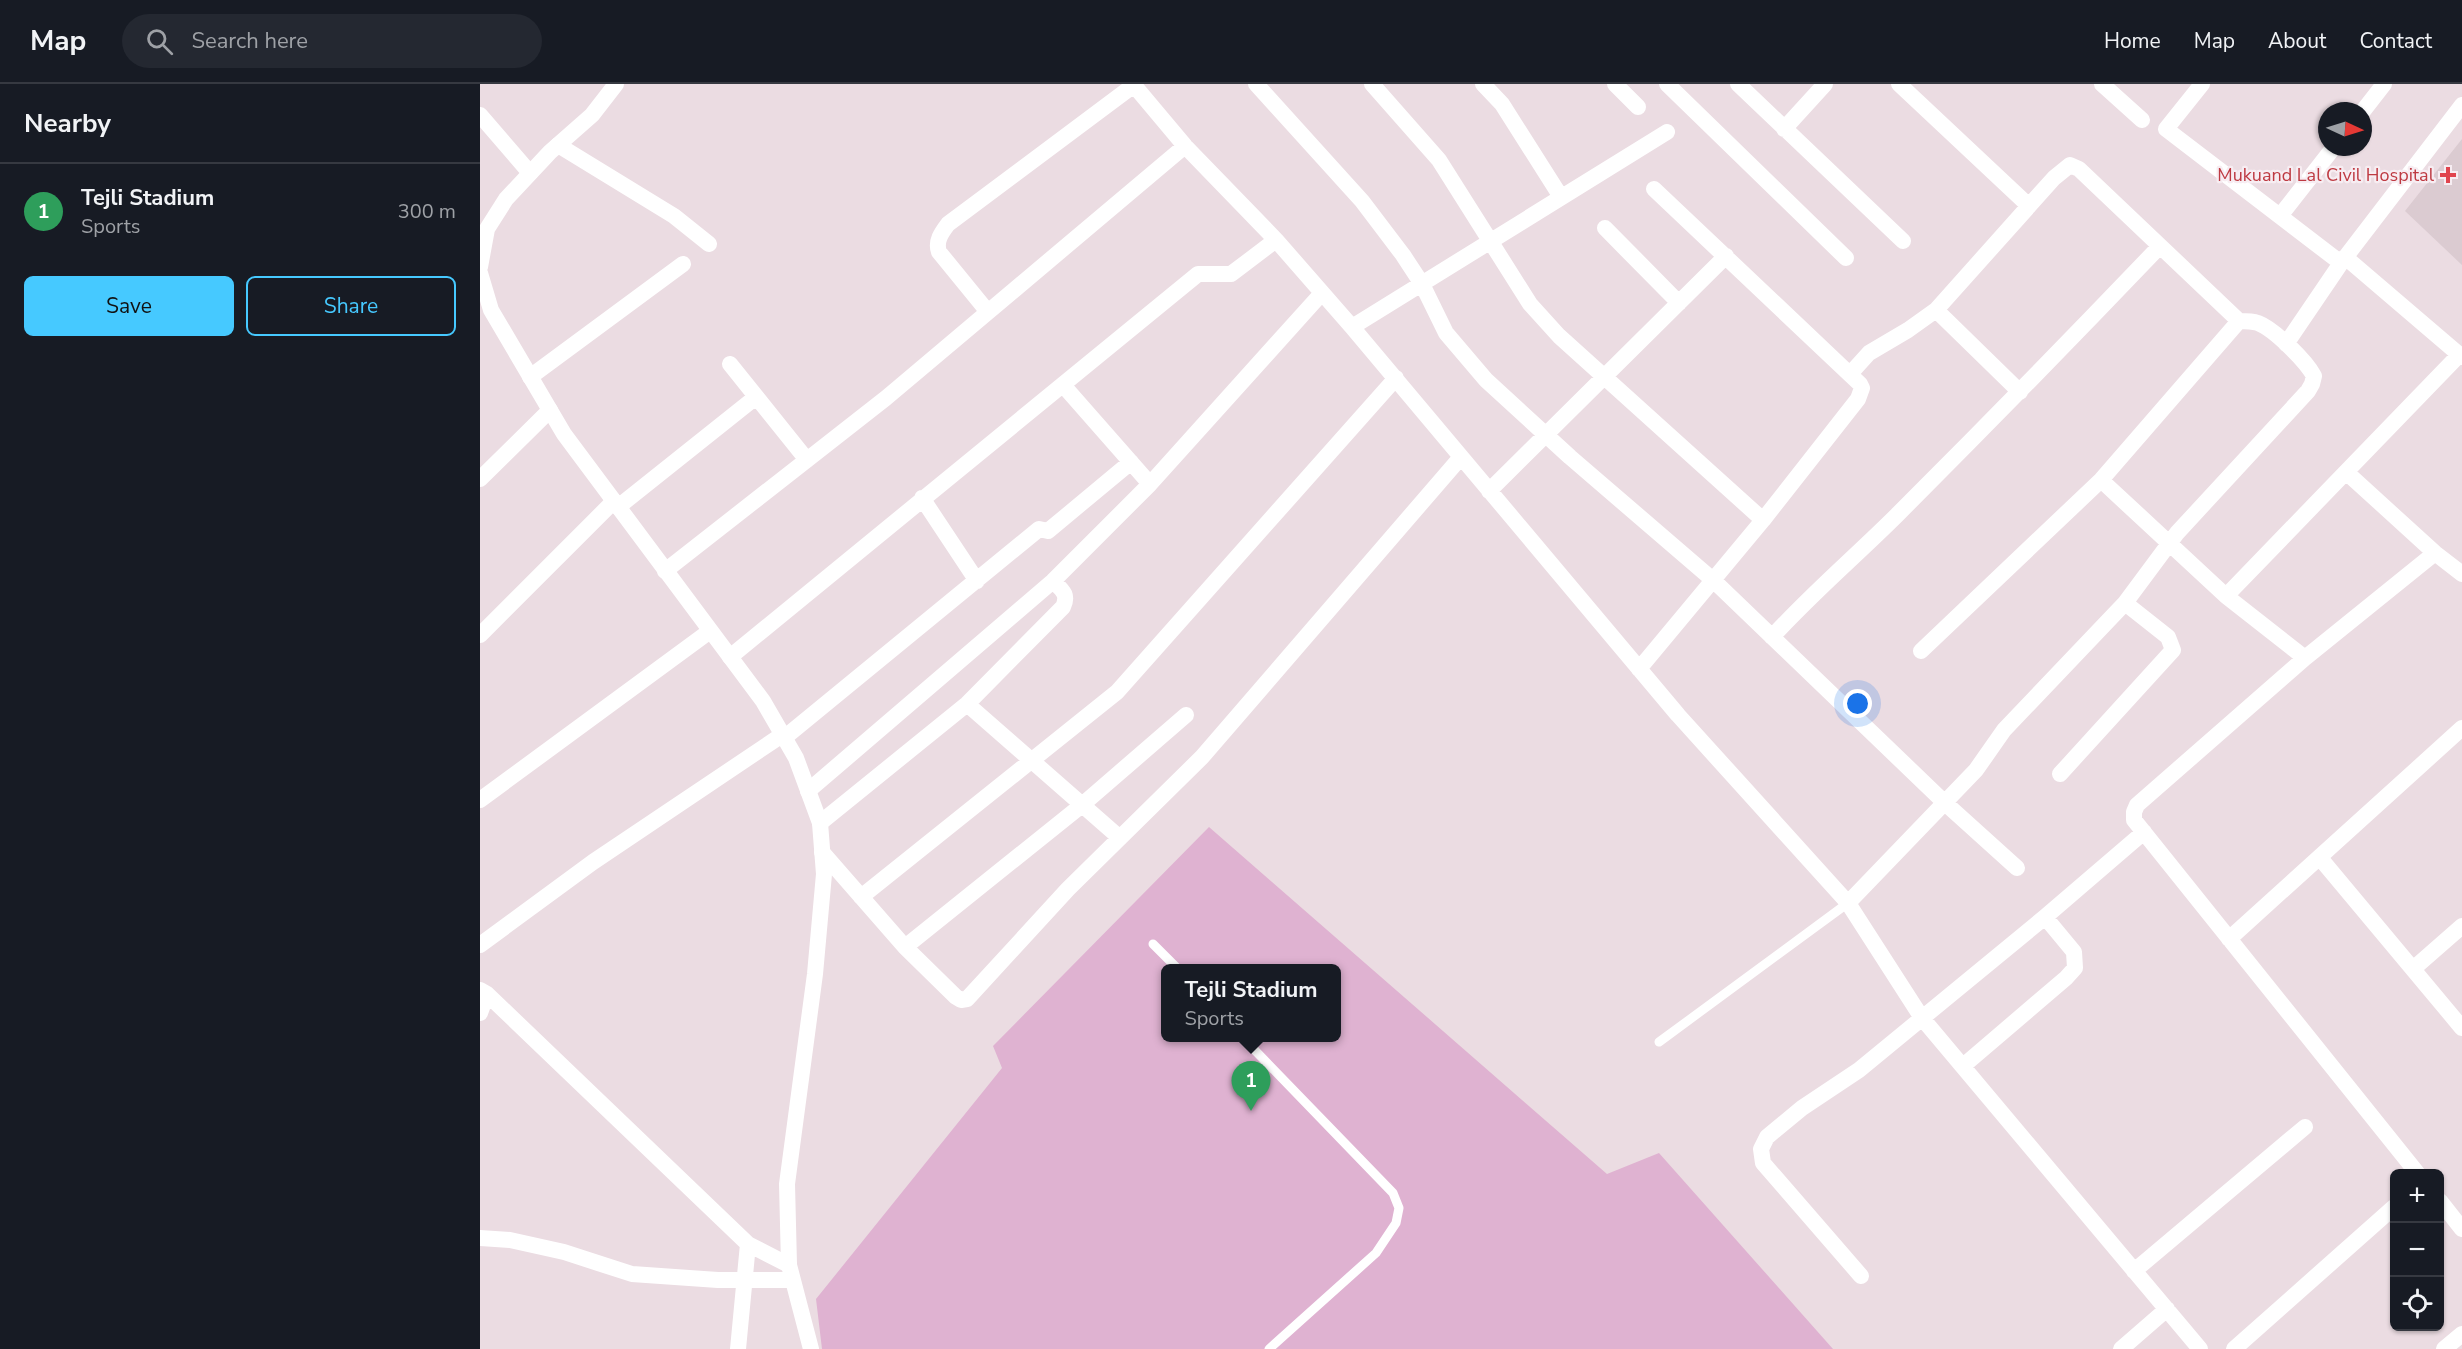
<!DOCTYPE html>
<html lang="en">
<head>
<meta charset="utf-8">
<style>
  body { margin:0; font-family:"Nunito Sans",sans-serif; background:#242831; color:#f1f3f6 }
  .controls { position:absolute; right:18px; bottom:18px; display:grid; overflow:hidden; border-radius:9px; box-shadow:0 2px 4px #0004 }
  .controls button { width:54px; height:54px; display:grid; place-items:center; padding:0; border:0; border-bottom:2px solid #363941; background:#171b24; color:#f1f3f6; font:30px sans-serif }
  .compass { position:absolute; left:1838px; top:18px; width:54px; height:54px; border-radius:50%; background:#171b24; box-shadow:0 2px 4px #0004; rotate:94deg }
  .you { position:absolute; left:1378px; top:620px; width:21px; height:21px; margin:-15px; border:4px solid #fff; border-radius:50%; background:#1a73e8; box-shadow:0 0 0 9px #1a73e833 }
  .badge { display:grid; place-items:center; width:39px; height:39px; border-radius:50%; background:#46c9ff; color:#fff; font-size:20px; font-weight:700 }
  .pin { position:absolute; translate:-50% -50px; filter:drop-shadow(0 2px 3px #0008) }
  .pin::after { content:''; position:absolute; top:32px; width:21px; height:18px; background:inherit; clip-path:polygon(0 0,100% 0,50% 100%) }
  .popup { position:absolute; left:681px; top:880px; width:180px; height:78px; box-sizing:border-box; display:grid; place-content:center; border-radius:9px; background:#171b24; filter:drop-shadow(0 2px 4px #0005); font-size:20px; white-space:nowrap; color:#9ea1a6 }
  .popup b { font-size:22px; color:#f1f3f6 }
  .popup::after { content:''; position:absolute; left:50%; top:100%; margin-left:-12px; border:12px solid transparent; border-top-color:#171b24 }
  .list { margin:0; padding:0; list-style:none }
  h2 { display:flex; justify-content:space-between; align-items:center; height:78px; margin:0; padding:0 24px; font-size:26px }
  h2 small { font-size:20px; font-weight:400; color:#9ea1a6 }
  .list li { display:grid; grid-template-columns:39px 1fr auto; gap:18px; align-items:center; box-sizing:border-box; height:96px; padding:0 24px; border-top:2px solid #363941 }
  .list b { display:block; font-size:22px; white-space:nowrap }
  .list p { margin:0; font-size:20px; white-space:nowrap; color:#9ea1a6 }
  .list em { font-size:20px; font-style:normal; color:#9ea1a6 }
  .actions { display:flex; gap:12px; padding:18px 24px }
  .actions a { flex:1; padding:14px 0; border:2px solid #46c9ff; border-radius:9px; text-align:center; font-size:21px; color:#46c9ff }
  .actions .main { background:#46c9ff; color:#111 }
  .icon { flex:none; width:33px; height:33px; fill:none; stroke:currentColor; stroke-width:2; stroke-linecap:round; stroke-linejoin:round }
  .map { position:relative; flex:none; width:1982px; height:1265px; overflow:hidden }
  header { display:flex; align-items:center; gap:36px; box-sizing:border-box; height:84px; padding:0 30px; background:#171b24; border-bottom:2px solid #363941 }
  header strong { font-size:28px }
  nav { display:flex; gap:33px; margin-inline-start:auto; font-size:21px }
  .search { width:420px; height:54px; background:#242831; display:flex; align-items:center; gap:15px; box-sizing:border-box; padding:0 21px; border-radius:33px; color:#9ea1a6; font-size:22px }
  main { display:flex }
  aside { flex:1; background:#171b24 }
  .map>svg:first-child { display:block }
  .built { fill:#dbcbd1 }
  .green { fill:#dfb2d1; fill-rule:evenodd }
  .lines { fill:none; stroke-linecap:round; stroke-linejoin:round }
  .service { stroke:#fff; stroke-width:9 }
  .minor { stroke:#fff; stroke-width:16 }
  .tertiary { stroke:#fff; stroke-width:16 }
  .health-dot { fill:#e0444e; stroke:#f7edf2; stroke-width:2 }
  .labels { text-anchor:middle; stroke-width:4.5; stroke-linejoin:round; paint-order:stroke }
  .health-label { font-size:18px; fill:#be3a42; stroke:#f7edf2; text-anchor:end }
</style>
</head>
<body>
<header>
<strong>Map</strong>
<div class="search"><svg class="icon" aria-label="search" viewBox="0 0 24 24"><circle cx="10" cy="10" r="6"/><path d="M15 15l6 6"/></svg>Search here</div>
<nav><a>Home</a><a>Map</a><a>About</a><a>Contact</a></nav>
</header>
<main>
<aside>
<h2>Nearby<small></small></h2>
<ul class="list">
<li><span class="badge" style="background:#2e9e5b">1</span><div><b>Tejli Stadium</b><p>Sports</p></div><em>300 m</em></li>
</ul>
<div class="actions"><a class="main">Save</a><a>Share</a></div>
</aside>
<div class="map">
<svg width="1982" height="1265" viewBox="0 0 1982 1265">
  <rect width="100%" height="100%" fill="#ebdce2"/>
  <path class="built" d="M1982 55V181L1925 127Z"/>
  <path class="green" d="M729 743 1127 1090 1179 1069 1353 1265H342L336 1215 522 984 513 962ZM686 884H856V954H686Z"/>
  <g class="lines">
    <path class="service" d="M673 860 697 884
      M763 954 913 1109 919 1124 916 1139 896 1169 789 1265
      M1179 958 1368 819"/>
    <path class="minor" d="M653 0 705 62 796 156 872 243 1198 631 1368 819 1442 934 1720 1265
      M776 0 882 117 923 171 942 200 966 249 1006 296 1090 373 1233 496 1465 719 1537 784
      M892 0 959 76 1050 220 1079 252 1283 436
      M1003 0 1022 20 1081 113
      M1135 0 1158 23
      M1187 0 1366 174
      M1258 0 1423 157
      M1419 0 1549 122
      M1622 0 1662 36
      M1722 0 1686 45 1861 179
      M1883 27 1904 0
      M0 31 50 89
      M1304 45 1345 0
      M78 61 194 132 229 160
      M1800 132 1854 63
      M1125 144 1199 219
      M1865 173 1982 273
      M1456 226 1540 308
      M508 228 459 168C455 157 462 148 468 140L654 1
      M872 243 1187 48
      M1806 260 1861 179 1982 21
      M250 280 327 376
      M50 293 203 180
      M583 301 670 400
      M1866 388 1955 469 1982 490
      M0 395 70 326
      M1621 396 1746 512 1825 574
      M1009 407 1246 172
      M442 414 497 497
      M138 423 276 313
      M185 487 406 314 705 62
      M1746 512 1979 271
      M0 551 134 417
      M1292 553C1332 509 1377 471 1419 429 1507 341 1594 252 1680 162
      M1441 567 1621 396 1759 237
      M250 573 718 190H751L796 156
      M1159 585 1283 436 1378 315 1382 304 1380 300 1174 105
      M487 620 640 754
      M304 654 559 445 568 447 651 378
      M1580 690 1693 566 1688 553 1645 519
      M328 707 573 497 670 400 842 209
      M0 716 230 547
      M340 739 487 620 583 523C589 510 582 506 573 497
      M342 768 425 863 476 913 481 916 487 915 588 805 722 673 981 373
      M1840 774 1982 944
      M381 813 637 608 916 294
      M1368 819 1496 686 1524 646 1645 519 1697 449 1828 307 1832 300 1834 292C1826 277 1794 245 1778 239 1772 237 1766 237 1759 237L1599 85 1590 81 1574 94 1456 226 1428 246 1389 269 1370 290
      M1749 855 1982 644
      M0 861 113 778 302 651
      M425 863 602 721 706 631
      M1933 885 1982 842
      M0 906 7 910 268 1160 309 1181
      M0 929 7 910
      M1483 982 1586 894 1595 884 1594 868 1565 833
      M1938 1090 1654 736V728L1657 721 1825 574 1955 469
      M1960 1117 1982 1145
      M0 1154 30 1156 84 1168 152 1190 238 1196H312
      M1654 1187 1825 1043
      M1381 1192 1283 1079 1281 1065 1287 1053 1322 1024 1379 986 1565 833 1664 748
      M258 1265 268 1160
      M1641 1265 1687 1225
      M1754 1265 1914 1123
      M1964 1265 1982 1250"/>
    <path class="tertiary" d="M0 183 7 145 26 115 70 68 112 31 136 0
      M0 189 11 226 84 350 283 617 316 674 340 739 344 790 335 890 307 1100 309 1181 331 1265"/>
  </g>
  <path class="health-dot" d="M1965 82h6v6h6v6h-6v6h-6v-6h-6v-6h6z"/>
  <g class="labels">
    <g class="health-label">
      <text x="1954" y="97">Mukuand Lal Civil Hospital</text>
    </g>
  </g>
</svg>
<div class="controls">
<button>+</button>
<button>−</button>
<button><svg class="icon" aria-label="locate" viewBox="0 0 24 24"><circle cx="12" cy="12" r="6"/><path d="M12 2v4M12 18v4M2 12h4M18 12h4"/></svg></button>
</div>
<svg class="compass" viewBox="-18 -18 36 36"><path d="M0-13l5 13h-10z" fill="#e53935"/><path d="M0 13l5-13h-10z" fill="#9ea1a6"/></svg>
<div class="you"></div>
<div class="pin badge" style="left:771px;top:1027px;background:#2e9e5b">1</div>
<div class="popup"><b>Tejli Stadium</b>Sports</div>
</div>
</main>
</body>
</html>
